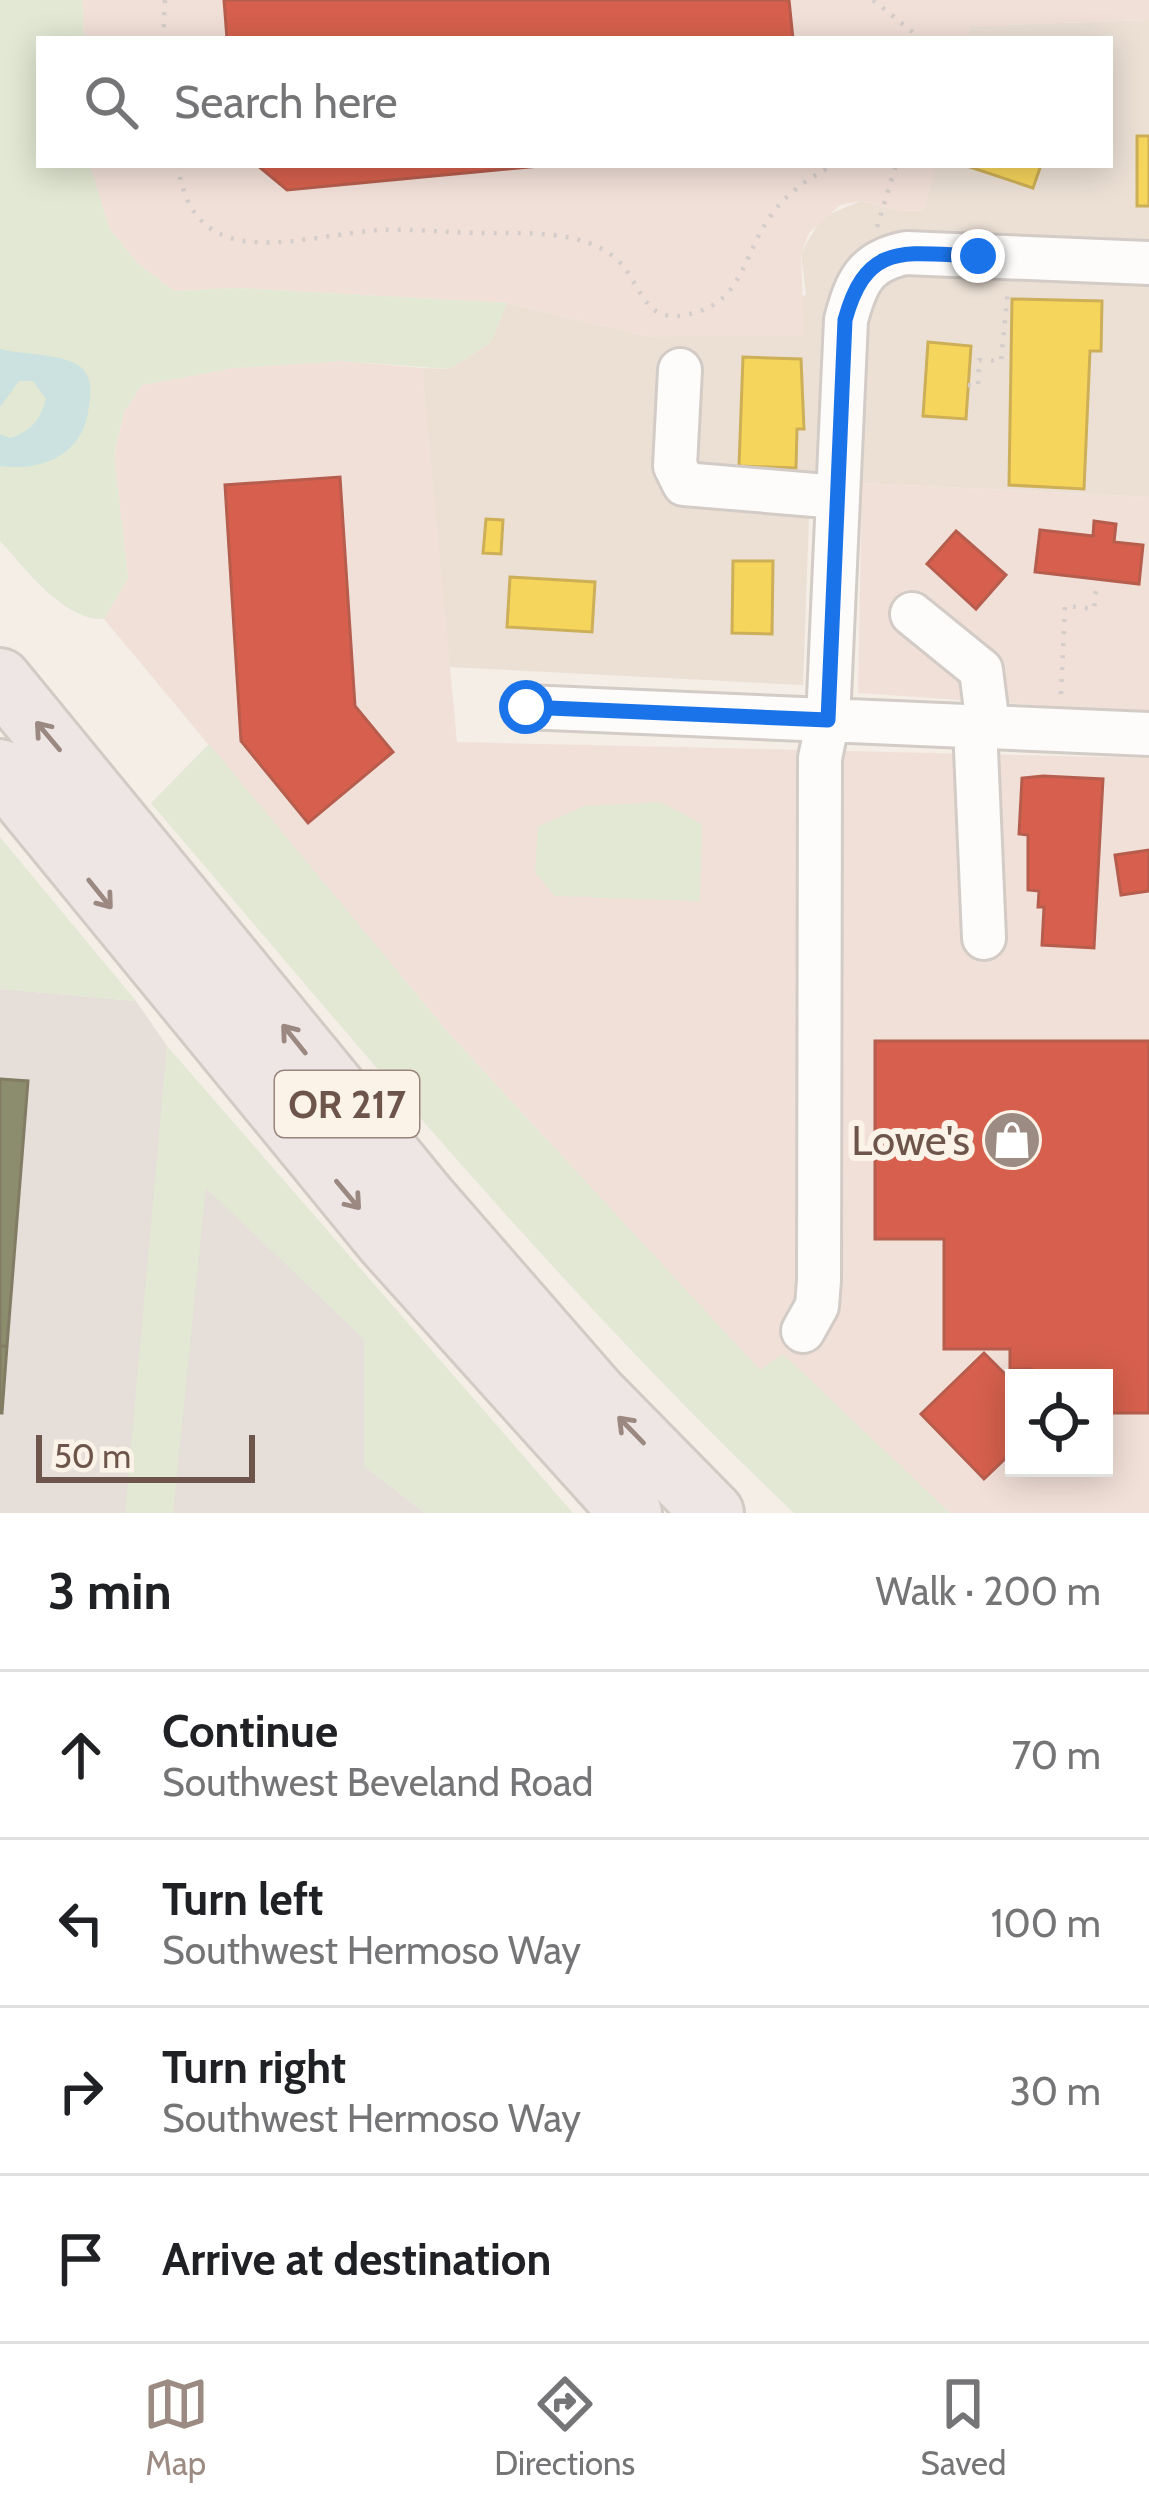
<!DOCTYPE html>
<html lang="en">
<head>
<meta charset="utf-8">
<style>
  body { margin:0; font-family:Cabin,sans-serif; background:#f6f6f6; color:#202124 }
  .controls { position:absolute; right:36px; bottom:36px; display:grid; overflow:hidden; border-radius:0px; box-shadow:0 6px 30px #0003 }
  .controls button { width:108px; height:108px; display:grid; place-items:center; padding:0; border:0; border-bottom:3px solid #e0e0e0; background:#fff; color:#202124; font:60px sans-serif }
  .scale { position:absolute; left:36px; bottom:30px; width:219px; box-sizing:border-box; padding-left:12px; border:6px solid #6d554c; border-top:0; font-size:33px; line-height:42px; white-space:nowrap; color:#6d554c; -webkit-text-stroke:9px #fcf3e8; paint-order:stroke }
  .stop { position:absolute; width:36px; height:36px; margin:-27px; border:9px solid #1a73e8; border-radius:50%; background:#fff }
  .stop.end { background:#1a73e8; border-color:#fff; box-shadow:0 3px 12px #0008 }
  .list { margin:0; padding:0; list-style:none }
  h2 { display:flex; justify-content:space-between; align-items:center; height:156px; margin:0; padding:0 48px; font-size:51px }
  h2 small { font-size:39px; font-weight:400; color:#757577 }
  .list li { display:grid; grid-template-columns:78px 1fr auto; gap:36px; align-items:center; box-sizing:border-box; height:168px; padding:0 48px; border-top:3px solid #e0e0e0 }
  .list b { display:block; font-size:45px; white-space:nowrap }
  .list p { margin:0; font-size:39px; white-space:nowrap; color:#757577 }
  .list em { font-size:39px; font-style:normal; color:#757577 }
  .icon { flex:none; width:66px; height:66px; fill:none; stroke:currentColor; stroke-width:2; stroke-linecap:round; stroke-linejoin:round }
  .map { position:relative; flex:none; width:1149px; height:1513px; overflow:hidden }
  .search { position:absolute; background:#fff; box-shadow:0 6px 30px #0003; left:36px; right:36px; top:36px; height:132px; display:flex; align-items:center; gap:30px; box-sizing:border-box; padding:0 42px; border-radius:0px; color:#757577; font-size:45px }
  .sheet { height:828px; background:#fff }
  nav { display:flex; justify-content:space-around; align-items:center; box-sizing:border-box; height:168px; border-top:3px solid #e0e0e0; background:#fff; font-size:33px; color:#757577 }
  nav a { display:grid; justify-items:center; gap:6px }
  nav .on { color:#9c8b82 }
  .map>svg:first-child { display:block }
  .residential { fill:#ece0d5 }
  .commercial { fill:#f1e0d8; fill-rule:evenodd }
  .industrial { fill:#e5ded9 }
  .green { fill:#e2e8d3 }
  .water { fill:#cbe2e1 }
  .homes { fill:#f6d55c; stroke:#cdaf57; stroke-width:3 }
  .shops { fill:#d6604d; stroke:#b65d4d; stroke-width:3 }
  .industry { fill:#8c8c6e; stroke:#837c64; stroke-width:3 }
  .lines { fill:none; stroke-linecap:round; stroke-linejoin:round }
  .minor-casing { stroke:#d3cbc6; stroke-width:48 }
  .highway-casing { stroke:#d3cac5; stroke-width:66 }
  .path { stroke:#d5cdc9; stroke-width:4.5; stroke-dasharray:3 9; stroke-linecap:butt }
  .minor { stroke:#fdfcfb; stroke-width:42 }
  .highway { stroke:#eee6e4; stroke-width:60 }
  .oneway { stroke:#9a8881 }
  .route { stroke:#1a73e8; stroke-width:15 }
  .labels { text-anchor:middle; stroke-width:12; stroke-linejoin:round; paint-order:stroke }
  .shield { fill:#fcf3e8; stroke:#98847b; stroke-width:3 }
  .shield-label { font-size:39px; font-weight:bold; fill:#6d554c }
  .poi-label { font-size:42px; fill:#6d554c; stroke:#fcf3e8; text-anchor:end }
</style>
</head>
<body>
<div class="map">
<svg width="1149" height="1513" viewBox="0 0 1149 1513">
  <rect width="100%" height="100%" fill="#f4eee7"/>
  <path class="residential" d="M1149 20V497L862 483 809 518 803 685 449 667 422 368 449 369 491 342 507 303 650 337 806 295 801 253 822 217 861 201 902 211 924 210 936 165H1110V39H967L971 26Z"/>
  <path class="commercial" d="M82 0H1149V20L971 26 967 39H84Z
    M90 165H936L925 210 902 211 861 201 840 205 809 233 801 254 804 335 650 337 507 303 237 288 174 291 137 263 109 228Z
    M343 361 422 368 457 742 1149 758V1513H950L868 1441 760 1371 452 1037 104 619 128 578 114 456 124 412 142 385 234 368ZM1014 1378H1104V1468H1014Z
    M862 483 1149 497V713L858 693Z"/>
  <path class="industrial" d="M0 989 136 1001 167 1046 159 1142 364 1339V1466L425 1513H0Z"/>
  <path class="green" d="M0 0H82L84 39H39V165H90L109 228 137 263 174 291 237 288 507 303 491 342 449 369 343 361 234 368 142 385 124 412 114 455 128 578 104 619C64 621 25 568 0 541Z
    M209 744 452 1037 760 1370 783 1354 950 1513H794C563 1294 357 1045 151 803Z
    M660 802 702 824 700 901 555 896 535 872 538 827 584 806Z
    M0 837 136 1001 0 989Z
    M167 1046 573 1513H425L364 1466V1339L206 1188 173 1513H125Z"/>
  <path class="water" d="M0 349C22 355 67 353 83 369 92 379 91 393 89 405 85 454 43 472 0 466V434L10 438C32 431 40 420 46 399L33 381H19L0 407Z"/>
  <path class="homes" d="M1137 136H1149V206H1137Z
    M964 165H1041L1033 188Z
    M1012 299 1102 301 1101 351H1090L1084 489 1009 485Z
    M928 342 971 346 966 419 923 416Z
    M743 357 801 359 804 429H797L796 468 739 466Z
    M486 519 503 520 501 554 483 553Z
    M733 561H773L772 634 732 633Z
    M510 577 595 582 592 632 507 627Z"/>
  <path class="shops" d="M224 0H789L793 39H227Z
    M257 165H550L287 190Z
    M340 477 355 706 393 752 308 823 241 741 225 485Z
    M1094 521 1116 524 1114 542 1143 545 1139 584 1035 572 1040 530 1093 536Z
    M956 531 1006 575 976 609 927 564Z
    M1043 776 1103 779 1094 948 1042 945 1044 907H1038L1039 891 1028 890V835L1019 834 1022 778Z
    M1149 850V891L1121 895 1115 855Z
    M875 1041H1149V1413H1108L1104 1378H1032V1369H1010V1349H944V1239H875Z
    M984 1353 1014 1383V1450L984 1479 921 1414Z"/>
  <path class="industry" d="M0 1079 28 1081 7 1346H0Z
    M0 1346H7L2 1413H0Z"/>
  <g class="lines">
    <g class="minor-casing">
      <path id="minor" d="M680 370 675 466 684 484 838 497
        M912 614 981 670 988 726
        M526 707 1149 734
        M975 726 984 938
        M803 1331 817 1306 819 1280 820 758 828 720 846 320C856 282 865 261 906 253L1149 263"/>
    </g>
    <g class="highway-casing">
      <path id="highway" d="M0 679 427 1200 596 1394 713 1513
        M0 770 387 1242 631 1513"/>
    </g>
    <path class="path" d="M873 0 915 34 911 39
      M163 39 165 0
      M178 165C193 279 301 235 380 230 403 229 429 231 453 232 503 236 573 224 614 257 642 280 640 323 685 315 743 305 741 258 770 217 787 192 807 180 833 165
      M877 227 896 165
      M968 385 978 386 979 360 1001 361 1008 290
      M1061 694 1065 606 1094 609 1096 590"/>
    <use href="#minor" class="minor"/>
    <use href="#highway" class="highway"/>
  </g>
  <defs><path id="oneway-shaft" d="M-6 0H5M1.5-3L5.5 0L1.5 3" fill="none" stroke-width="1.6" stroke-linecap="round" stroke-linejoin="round" transform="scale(3)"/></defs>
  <g class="oneway">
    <use href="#oneway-shaft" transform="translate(48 736) rotate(-130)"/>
    <use href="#oneway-shaft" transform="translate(100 894) rotate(51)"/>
    <use href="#oneway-shaft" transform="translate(294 1039) rotate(-129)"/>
    <use href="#oneway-shaft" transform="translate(348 1195) rotate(50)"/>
    <use href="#oneway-shaft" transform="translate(631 1430) rotate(-134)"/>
  </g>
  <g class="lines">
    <path class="route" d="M526 707 828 720 845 320C867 239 907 254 978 256"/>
  </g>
  <defs>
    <g id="shop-disc" transform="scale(3)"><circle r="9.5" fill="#9c8b82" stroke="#fcf3e8"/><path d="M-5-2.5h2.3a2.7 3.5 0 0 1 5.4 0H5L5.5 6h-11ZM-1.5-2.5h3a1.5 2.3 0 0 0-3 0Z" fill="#fff"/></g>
  </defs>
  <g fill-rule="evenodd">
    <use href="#shop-disc" x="1012" y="1140"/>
  </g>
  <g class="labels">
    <rect class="shield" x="275" y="1071" width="144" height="66" rx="9"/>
    <g class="shield-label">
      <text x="347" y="1118">OR 217</text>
    </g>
    <g class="poi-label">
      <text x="970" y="1155">Lowe's</text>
    </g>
  </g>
</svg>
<div class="controls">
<button><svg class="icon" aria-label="locate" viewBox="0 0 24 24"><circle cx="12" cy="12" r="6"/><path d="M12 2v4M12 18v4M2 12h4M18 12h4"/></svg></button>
</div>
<div class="scale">50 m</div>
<div class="stop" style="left:526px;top:707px"></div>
<div class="stop end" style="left:978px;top:256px"></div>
<div class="search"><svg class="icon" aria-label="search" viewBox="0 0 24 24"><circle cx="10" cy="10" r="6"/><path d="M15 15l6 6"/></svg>Search here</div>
</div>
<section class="sheet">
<h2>3 min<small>Walk · 200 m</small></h2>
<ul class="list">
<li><svg class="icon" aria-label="ahead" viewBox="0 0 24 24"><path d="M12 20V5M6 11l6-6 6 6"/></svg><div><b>Continue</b><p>Southwest Beveland Road</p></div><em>70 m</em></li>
<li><svg class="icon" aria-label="left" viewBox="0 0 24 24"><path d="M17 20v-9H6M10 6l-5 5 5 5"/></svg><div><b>Turn left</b><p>Southwest Hermoso Way</p></div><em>100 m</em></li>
<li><svg class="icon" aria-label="right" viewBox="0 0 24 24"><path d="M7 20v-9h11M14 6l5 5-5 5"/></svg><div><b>Turn right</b><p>Southwest Hermoso Way</p></div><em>30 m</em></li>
<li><svg class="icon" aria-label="arrive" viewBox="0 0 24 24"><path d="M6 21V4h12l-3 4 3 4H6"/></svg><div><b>Arrive at destination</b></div></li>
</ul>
</section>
<nav>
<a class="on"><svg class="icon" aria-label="map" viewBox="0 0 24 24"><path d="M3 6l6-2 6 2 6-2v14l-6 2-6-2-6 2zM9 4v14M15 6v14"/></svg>Map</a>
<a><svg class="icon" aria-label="directions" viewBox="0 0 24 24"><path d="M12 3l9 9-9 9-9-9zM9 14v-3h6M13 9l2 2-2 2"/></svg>Directions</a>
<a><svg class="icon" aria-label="saved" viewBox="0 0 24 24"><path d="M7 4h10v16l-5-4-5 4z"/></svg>Saved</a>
</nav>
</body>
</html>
